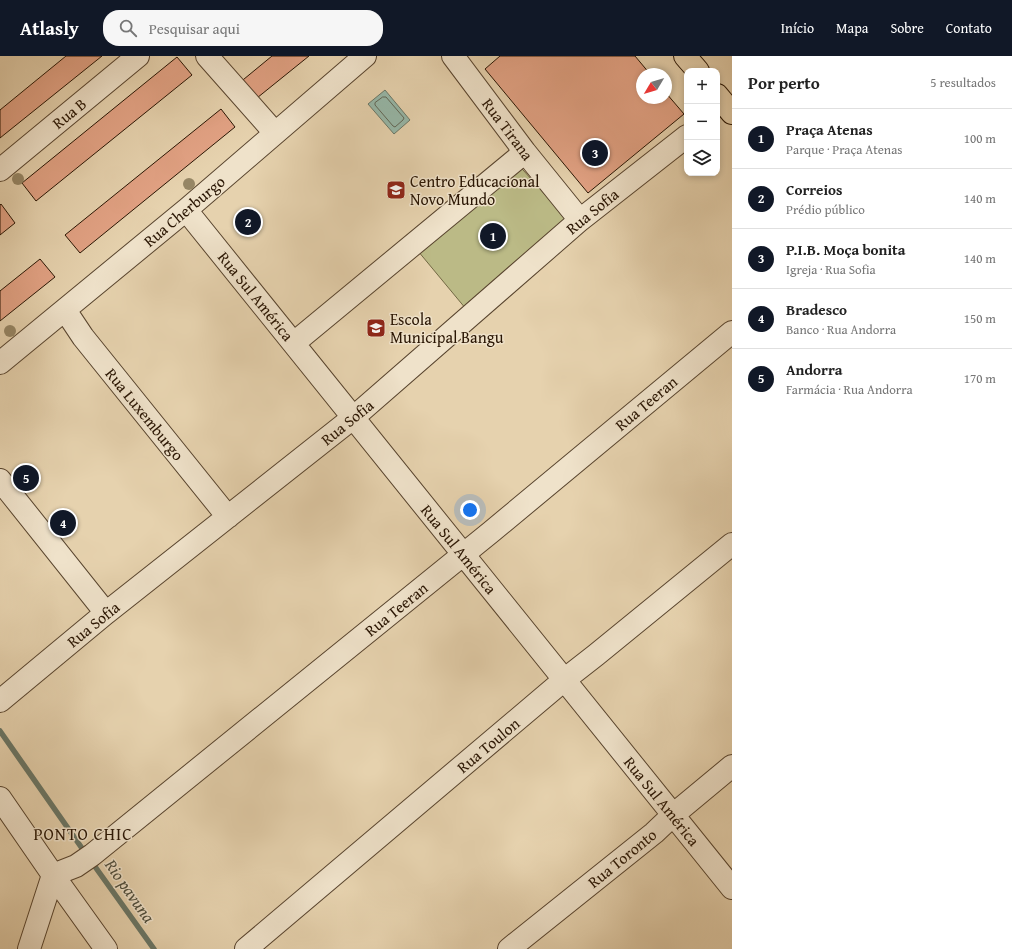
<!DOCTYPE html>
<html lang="pt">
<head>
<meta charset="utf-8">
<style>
  body { margin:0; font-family:"Gentium Book Plus",serif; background:#f6f6f6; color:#222 }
  .controls { position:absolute; right:12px; top:12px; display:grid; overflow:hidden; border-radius:8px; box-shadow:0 2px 6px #0003 }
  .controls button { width:36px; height:36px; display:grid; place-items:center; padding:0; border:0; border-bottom:1px solid #e0e0e0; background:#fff; color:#222; font:20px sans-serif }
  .compass { position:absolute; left:636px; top:12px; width:36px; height:36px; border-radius:50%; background:#fff; box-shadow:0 2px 6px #0003; rotate:232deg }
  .you { position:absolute; left:470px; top:454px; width:14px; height:14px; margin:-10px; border:3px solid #fff; border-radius:50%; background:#1a73e8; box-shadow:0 0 0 6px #1a73e833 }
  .badge { display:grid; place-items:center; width:26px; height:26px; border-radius:50%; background:#111827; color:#fff; font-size:13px; font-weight:700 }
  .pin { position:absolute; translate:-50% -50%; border:2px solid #fff; box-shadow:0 1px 4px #0006 }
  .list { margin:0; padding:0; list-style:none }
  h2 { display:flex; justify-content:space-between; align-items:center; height:52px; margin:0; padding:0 16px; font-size:17px }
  h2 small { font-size:13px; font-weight:400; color:#767676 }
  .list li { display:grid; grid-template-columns:26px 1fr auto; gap:12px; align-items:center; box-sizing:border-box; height:60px; padding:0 16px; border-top:1px solid #e0e0e0 }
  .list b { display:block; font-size:15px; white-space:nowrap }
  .list p { margin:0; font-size:13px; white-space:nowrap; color:#767676 }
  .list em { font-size:13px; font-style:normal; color:#767676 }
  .icon { flex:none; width:22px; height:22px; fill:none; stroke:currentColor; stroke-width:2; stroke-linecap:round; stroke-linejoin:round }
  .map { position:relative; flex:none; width:732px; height:893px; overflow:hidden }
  header { display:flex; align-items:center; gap:24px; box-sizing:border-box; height:56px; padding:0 20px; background:#111827; color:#fff }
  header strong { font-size:19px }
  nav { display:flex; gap:22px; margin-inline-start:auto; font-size:14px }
  .search { width:280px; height:36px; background:#f6f6f6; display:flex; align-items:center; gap:10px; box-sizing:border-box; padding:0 14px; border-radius:16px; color:#767676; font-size:15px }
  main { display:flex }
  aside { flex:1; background:#fff }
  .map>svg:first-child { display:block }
  .green { fill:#bbba86; stroke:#726844 }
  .water { fill:#96b8a9; stroke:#6a7767 }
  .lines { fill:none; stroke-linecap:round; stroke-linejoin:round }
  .shore { stroke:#606656; stroke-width:1 }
  .stream { stroke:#6a7767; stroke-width:5.5 }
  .building { fill:#e2a284; stroke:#291503 }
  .minor-casing { stroke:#58442e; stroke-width:24 }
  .major-casing { stroke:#291503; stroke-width:24 }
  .minor { stroke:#efe2ca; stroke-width:22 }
  .major { stroke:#e6d2ae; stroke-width:22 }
  .tree { fill:#968665 }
  .labels { text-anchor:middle; stroke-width:3; stroke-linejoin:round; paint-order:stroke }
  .street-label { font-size:16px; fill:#291503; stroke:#efe2ca }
  .poi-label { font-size:16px; fill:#291503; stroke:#efe2ca; text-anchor:start }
  .neighbourhood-label { font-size:17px; letter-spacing:1px; fill:#291503; stroke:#efe2ca }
  .water-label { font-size:17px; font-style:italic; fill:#4f4e3d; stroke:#efe2ca }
</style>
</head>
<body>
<header>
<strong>Atlasly</strong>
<div class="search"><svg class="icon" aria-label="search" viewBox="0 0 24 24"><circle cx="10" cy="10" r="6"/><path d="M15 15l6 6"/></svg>Pesquisar aqui</div>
<nav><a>Início</a><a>Mapa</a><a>Sobre</a><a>Contato</a></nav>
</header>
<main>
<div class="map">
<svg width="732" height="893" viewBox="0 0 732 893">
  <rect width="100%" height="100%" fill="#e6d2ae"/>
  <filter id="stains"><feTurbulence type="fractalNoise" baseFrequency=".005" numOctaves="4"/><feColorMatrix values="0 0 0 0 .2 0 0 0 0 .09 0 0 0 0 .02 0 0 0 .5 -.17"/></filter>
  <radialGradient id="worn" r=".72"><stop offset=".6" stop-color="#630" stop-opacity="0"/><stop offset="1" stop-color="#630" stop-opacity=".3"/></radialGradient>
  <path class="green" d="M515 105 573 170 471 259 413 189Z"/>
  <path class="water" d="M385 34 410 64 394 78 368 48Z"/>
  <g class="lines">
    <path class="shore" d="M383 41H386L404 62 403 64 395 71 393 70 375 49V47Z"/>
    <path class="stream" d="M0 675 86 798
      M91 805 154 893"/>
  </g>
  <path class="building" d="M66 0H102L0 82V54Z
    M272 0H309L252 46 238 28Z
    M500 0H635L650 18H642V42H666V37L684 58 588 137 485 13Z
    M177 1 192 19 36 145 22 127Z
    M221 53 235 71 80 197 65 179Z
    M1 148 15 167 0 179V149Z
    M40 203 55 221 0 265V235Z"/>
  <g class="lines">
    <g class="minor-casing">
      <path id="minor" d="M207 0 275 77
        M453 0 525 96 580 164
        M0 114 138 0
        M186 154 732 832
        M65 254 83 281 228 461
        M294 287 525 96
        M0 307 186 154 365 0
        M0 424 106 557
        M0 645 106 557 354 361 580 164 687 80
        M0 742 53 819 106 893
        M29 893 53 819 76 810 92 799 491 476 732 276
        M246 893 564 624 596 599 732 488
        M509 893 654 777 673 759 732 710"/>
    </g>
    <g class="major-casing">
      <path id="major" d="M685 0 698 15
        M717 39 732 57"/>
    </g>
    <use href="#minor" class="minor"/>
    <use href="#major" class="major"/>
  </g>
  <g class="tree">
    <circle cx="18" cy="123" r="6"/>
    <circle cx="189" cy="128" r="6"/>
    <circle cx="10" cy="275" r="6"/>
  </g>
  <defs>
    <g id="school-square" transform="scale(1)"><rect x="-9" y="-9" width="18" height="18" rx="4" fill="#8f2418" stroke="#efe2ca"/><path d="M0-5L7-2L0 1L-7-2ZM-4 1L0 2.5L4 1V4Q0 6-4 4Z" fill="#fff"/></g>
  </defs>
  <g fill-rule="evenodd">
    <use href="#school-square" x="396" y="134"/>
    <use href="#school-square" x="376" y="272"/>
  </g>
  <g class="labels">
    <g class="street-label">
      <text transform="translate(69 57) rotate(-39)" y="6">Rua B</text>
      <text transform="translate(508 73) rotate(53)" y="6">Rua Tirana</text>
      <text transform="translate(184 155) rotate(-40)" y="6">Rua Cherburgo</text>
      <text transform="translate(592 155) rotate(-39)" y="6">Rua Sofia</text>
      <text transform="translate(256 240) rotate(51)" y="6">Rua Sul América</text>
      <text transform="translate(646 347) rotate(-40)" y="6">Rua Teeran</text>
      <text transform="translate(145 358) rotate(51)" y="6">Rua Luxemburgo</text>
      <text transform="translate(347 366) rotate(-39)" y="6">Rua Sofia</text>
      <text transform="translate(459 493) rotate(51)" y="6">Rua Sul América</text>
      <text transform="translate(396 553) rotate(-39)" y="6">Rua Teeran</text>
      <text transform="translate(93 568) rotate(-39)" y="6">Rua Sofia</text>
      <text transform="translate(488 689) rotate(-40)" y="6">Rua Toulon</text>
      <text transform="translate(662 745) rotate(51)" y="6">Rua Sul América</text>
      <text transform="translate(622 802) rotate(-39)" y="6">Rua Toronto</text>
    </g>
    <g class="poi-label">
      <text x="410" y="131">Centro Educacional<tspan x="410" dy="18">Novo Mundo</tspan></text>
      <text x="390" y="269">Escola<tspan x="390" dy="18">Municipal Bangu</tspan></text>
    </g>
    <g class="neighbourhood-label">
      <text x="83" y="784">PONTO CHIC</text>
    </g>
    <g class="water-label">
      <text transform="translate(130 835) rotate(55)" y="6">Rio pavuna</text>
    </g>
  </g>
  <rect width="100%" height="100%" filter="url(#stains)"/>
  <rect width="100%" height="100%" fill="url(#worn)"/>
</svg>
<div class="controls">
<button>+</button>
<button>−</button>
<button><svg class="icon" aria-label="layers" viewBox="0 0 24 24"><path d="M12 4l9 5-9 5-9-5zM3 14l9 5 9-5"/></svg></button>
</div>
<svg class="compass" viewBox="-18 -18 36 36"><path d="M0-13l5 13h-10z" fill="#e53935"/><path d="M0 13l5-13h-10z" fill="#767676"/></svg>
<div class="you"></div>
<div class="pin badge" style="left:493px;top:180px">1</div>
<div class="pin badge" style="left:248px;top:166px">2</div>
<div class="pin badge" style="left:595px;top:97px">3</div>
<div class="pin badge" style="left:63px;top:467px">4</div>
<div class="pin badge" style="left:26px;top:422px">5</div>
</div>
<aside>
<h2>Por perto<small>5 resultados</small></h2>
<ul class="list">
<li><span class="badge">1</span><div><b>Praça Atenas</b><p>Parque · Praça Atenas</p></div><em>100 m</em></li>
<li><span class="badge">2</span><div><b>Correios</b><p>Prédio público</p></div><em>140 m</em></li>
<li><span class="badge">3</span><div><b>P.I.B. Moça bonita</b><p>Igreja · Rua Sofia</p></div><em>140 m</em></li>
<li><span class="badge">4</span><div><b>Bradesco</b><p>Banco · Rua Andorra</p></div><em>150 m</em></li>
<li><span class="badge">5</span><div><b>Andorra</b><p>Farmácia · Rua Andorra</p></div><em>170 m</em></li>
</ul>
</aside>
</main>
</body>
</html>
